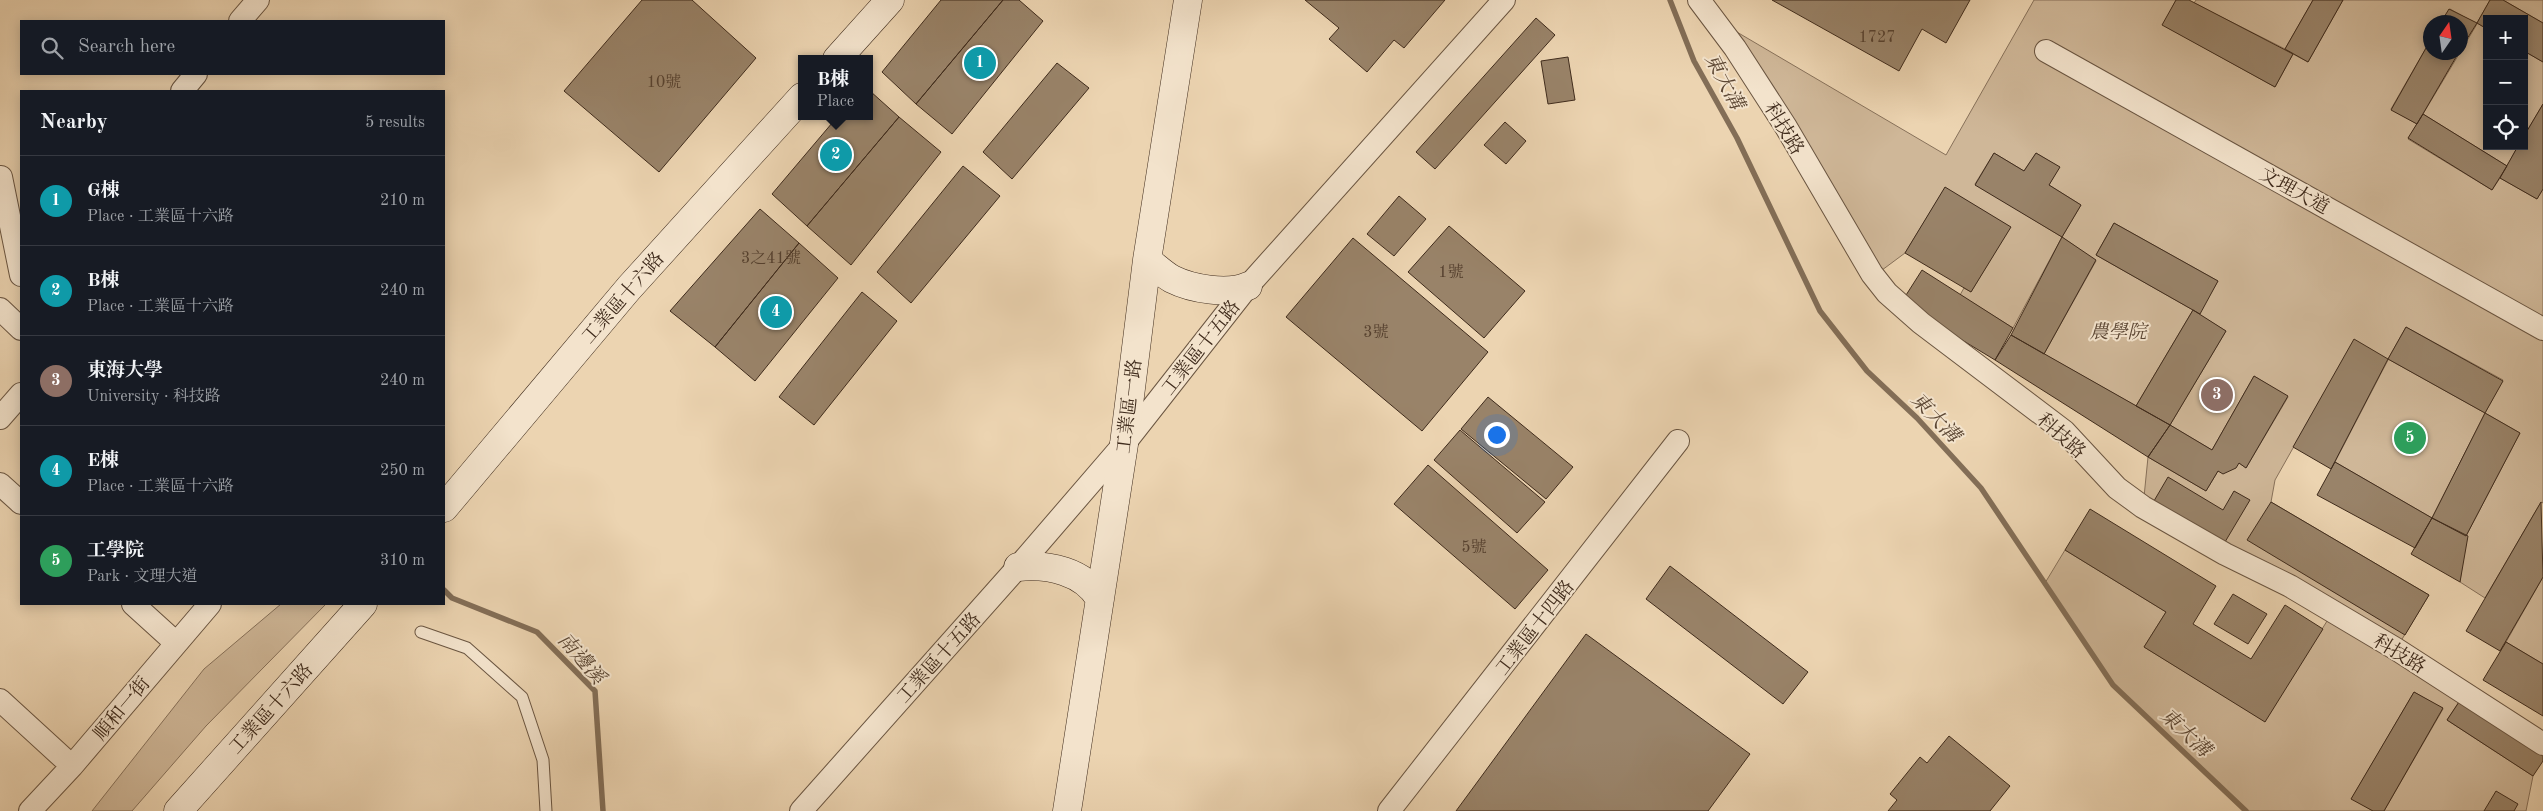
<!DOCTYPE html>
<html lang="en">
<head>
<meta charset="utf-8">
<style>
  body { margin:0; font-family:"Old Standard TT","Noto Serif TC",serif; background:#242831; color:#f1f3f6 }
  .controls { position:absolute; right:15px; top:15px; display:grid; overflow:hidden; border-radius:0px; box-shadow:0 2px 12px #0003 }
  .controls button { width:45px; height:45px; display:grid; place-items:center; padding:0; border:0; border-bottom:1px solid #363941; background:#171b24; color:#f1f3f6; font:25px sans-serif }
  .compass { position:absolute; left:2423px; top:15px; width:45px; height:45px; border-radius:50%; background:#171b24; box-shadow:0 2px 12px #0003; rotate:13deg }
  .you { position:absolute; left:1496px; top:434px; width:18px; height:18px; margin:-12px; border:4px solid #fff; border-radius:50%; background:#1a73e8; box-shadow:0 0 0 8px #1a73e833 }
  .badge { display:grid; place-items:center; width:32px; height:32px; border-radius:50%; background:#c59692; color:#fff; font-size:16px; font-weight:700 }
  .pin { position:absolute; translate:-50% -50%; border:2px solid #fff; box-shadow:0 1px 5px #0006 }
  .popup { position:absolute; left:798px; top:55px; width:75px; height:65px; box-sizing:border-box; display:grid; place-content:center; border-radius:0px; background:#171b24; filter:drop-shadow(0 1px 4px #0005); font-size:16px; white-space:nowrap; color:#9ea1a6 }
  .popup b { font-size:19px; color:#f1f3f6 }
  .popup::after { content:''; position:absolute; left:50%; top:100%; margin-left:-10px; border:10px solid transparent; border-top-color:#171b24 }
  .list { margin:0; padding:0; list-style:none }
  h2 { display:flex; justify-content:space-between; align-items:center; height:65px; margin:0; padding:0 20px; font-size:21px }
  h2 small { font-size:16px; font-weight:400; color:#9ea1a6 }
  .list li { display:grid; grid-template-columns:32px 1fr auto; gap:15px; align-items:center; box-sizing:border-box; height:90px; padding:0 20px; border-top:1px solid #363941 }
  .list b { display:block; font-size:19px; white-space:nowrap }
  .list p { margin:0; font-size:16px; white-space:nowrap; color:#9ea1a6 }
  .list em { font-size:16px; font-style:normal; color:#9ea1a6 }
  .icon { flex:none; width:28px; height:28px; fill:none; stroke:currentColor; stroke-width:2; stroke-linecap:round; stroke-linejoin:round }
  .map { position:relative; flex:none; width:2543px; height:811px; overflow:hidden }
  .search { position:absolute; background:#171b24; box-shadow:0 2px 12px #0003; left:20px; top:20px; width:425px; height:55px; display:flex; align-items:center; gap:12px; box-sizing:border-box; padding:0 18px; border-radius:0px; color:#9ea1a6; font-size:19px }
  .panel { position:absolute; background:#171b24; box-shadow:0 2px 12px #0003; left:20px; top:90px; width:425px; height:515px; border-radius:0px }
  .map>svg:first-child { display:block }
  .green { fill:#cfb798; stroke:#87715a; fill-rule:evenodd }
  .lines { fill:none; stroke-linecap:round; stroke-linejoin:round }
  .stream { stroke:#836e57; stroke-width:5.5 }
  .building { fill:#998369; stroke:#3f2b1c }
  .lane-casing { stroke:#6a5541; stroke-width:13 }
  .street-casing { stroke:#6a5541; stroke-width:24 }
  .secondary-casing { stroke:#3f2b1c; stroke-width:29 }
  .lane { stroke:#f3e3cc; stroke-width:11 }
  .street { stroke:#f3e3cc; stroke-width:22 }
  .secondary { stroke:#f3e3cc; stroke-width:28 }
  .labels { text-anchor:middle; stroke-width:4; stroke-linejoin:round; paint-order:stroke }
  .number-label { font-size:16px; fill:#56412f }
  .street-label { font-size:19px; fill:#3f2b1c; stroke:#f3e3cc }
  .park-label { font-size:19px; font-style:italic; fill:#5c4735; stroke:#f3e3cc }
  .water-label { font-size:20px; font-style:italic; fill:#5c4734; stroke:#f3e3cc }
</style>
</head>
<body>
<div class="map">
<svg width="2543" height="811" viewBox="0 0 2543 811">
  <rect width="100%" height="100%" fill="#ecd4b1"/>
  <filter id="stains"><feTurbulence type="fractalNoise" baseFrequency=".004" numOctaves="4"/><feColorMatrix values="0 0 0 0 .2 0 0 0 0 .09 0 0 0 0 .02 0 0 0 .5 -.17"/></filter>
  <radialGradient id="worn" r=".72"><stop offset=".6" stop-color="#630" stop-opacity="0"/><stop offset="1" stop-color="#630" stop-opacity=".3"/></radialGradient>
  <path class="green" d="M2034 0H2176L2163 25 2275 87 2293 54 2308 62 2343 0H2490L2477 23 2487 29V146H2518L2507 166 2423 114 2477 24 2450 9 2441 22H2430V41L2391 109 2417 124 2408 139 2492 190 2500 178 2537 199 2543 189V503L2541 502 2485 598 2460 582 2466 536 2520 433 2485 413 2432 518 2335 462 2388 360 2354 340 2275 480 2271 502 2429 595 2396 649 2465 693 2447 720 2533 776 2526 811H2384L2443 709 2414 692 2352 798 2373 811H2246L2113 685 2045 583 2065 550 2166 612 2144 647 2265 721 2332 613 2143 507 2148 457 2206 491 2218 471 2239 463 2246 468 2288 397 2254 376 2212 450 2170 425 2226 331 2198 314 2218 281 2114 223 2096 255 2193 310 2136 406 2044 354 2096 261 2062 237 2013 328 1960 295 1964 288 1971 292 2010 227 1945 188 1905 253 1870 279 1774 126 1696 8 1946 155ZM1994 153 2024 171 2036 153 2059 167 2049 185 2081 205 2062 237 1975 184ZM2406 327 2503 380 2485 413 2388 359Z
    M2196 0H2313L2285 49 2194 3Z
    M2503 0H2543V23Z
    M2524 51 2543 62V104L2524 136Z
    M2543 577V664L2506 642Z
    M281 604H326L206 726 132 811H92L204 669Z"/>
  <g class="lines">
    <path class="stream" d="M1670 0 1694 61 1737 138 1820 311 1867 371 1917 418 1981 488 2113 685 2246 811
      M444 590 452 598 537 632 595 691 603 811"/>
  </g>
  <path class="building" d="M642 0H692L756 58 659 172 564 91Z
    M941 0H1003L916 104 882 72Z
    M1003 0H1019L1043 21 952 134 916 104Z
    M1305 0H1445L1404 48 1394 40 1367 72 1329 39 1339 28Z
    M1772 0H1970L1946 43 1922 29 1899 71Z
    M2176 0H2189L2293 54 2275 87 2162 25Z
    M2313 0H2343L2308 62 2285 49Z
    M2490 0H2503L2543 23V62L2524 51V19H2487V29L2477 23Z
    M2449 9 2477 23 2460 50V22H2441Z
    M1536 18 1555 35 1435 169 1416 152Z
    M2430 41V52H2459L2417 124 2391 110Z
    M1568 57 1575 100 1548 104 1541 61Z
    M1057 63 1089 88 1012 179 983 152Z
    M870 91 899 117 807 226 772 194 838 116H870Z
    M2543 104V189L2537 199 2500 178 2518 146H2524V136Z
    M2423 114 2507 166 2492 190 2408 138Z
    M899 117 941 152 851 265 807 226Z
    M1505 122 1526 141 1506 164 1484 145Z
    M1994 153 2024 171 2036 153 2060 167 2049 185 2081 205 2062 237 1975 185Z
    M963 166 1000 196 911 303 877 272Z
    M1945 187 2011 227 1971 292 1905 253Z
    M1399 196 1426 219 1394 256 1367 234Z
    M760 209 799 243 715 347 670 311Z
    M2114 223 2218 281 2200 314 2096 255Z
    M1449 226 1525 291 1484 338 1408 272Z
    M2062 237 2096 260 2044 354 2011 335Z
    M1353 238 1488 352 1422 431 1286 317Z
    M799 243 838 278 755 381 715 347Z
    M1922 270 2013 328 1995 360 1901 303Z
    M862 292 897 321 814 425 779 397Z
    M2193 310 2226 331 2170 425 2136 406Z
    M2406 327 2503 381 2485 413 2388 359Z
    M2011 335 2170 425 2148 457 1995 360Z
    M2354 339 2388 359 2331 469 2293 447Z
    M2254 376 2288 396 2246 468 2239 463 2236 468 2223 474 2218 471 2206 491 2148 457 2170 425 2212 450Z
    M1488 397 1573 467 1546 499 1461 429Z
    M2485 413 2520 433 2466 536 2432 518Z
    M1460 430 1545 502 1517 533 1434 460Z
    M2335 462 2432 518 2415 548 2317 495Z
    M1428 465 1548 570 1515 609 1394 504Z
    M2168 477 2223 510 2234 491 2250 500 2222 547 2151 506Z
    M2271 502 2429 595 2405 635 2247 540Z
    M2541 502 2543 577 2500 651 2466 631Z
    M2090 509 2216 586 2193 624 2251 659 2285 605 2323 629 2265 722 2144 647 2166 612 2065 550Z
    M2432 518 2468 536 2460 582 2411 554Z
    M1670 566 1808 672 1783 704 1646 599Z
    M2233 594 2267 614 2248 644 2214 624Z
    M1586 634 1750 754 1708 811H1456Z
    M2506 642 2543 664V716L2483 680Z
    M2414 692 2443 708 2384 811H2373L2351 799Z
    M2465 693 2543 744V761L2533 776 2447 720Z
    M1949 736 2010 786 1990 811H1888L1897 800 1890 794 1920 757 1927 763Z
    M2496 791 2518 804 2514 811H2484Z"/>
  <g class="lines">
    <g class="lane-casing">
      <path id="lane" d="M421 632 467 648 522 697 543 760 546 811"/>
    </g>
    <g class="street-casing">
      <path id="street" d="M1699 0 1735 48 1786 127 1872 274 1887 293 1921 323 2064 431 2117 488 2143 507 2225 554 2290 586 2396 649 2543 744
        M240 21 258 0
        M2046 51 2543 329
        M182 91 196 74
        M1 177 21 275
        M0 309 21 329
        M0 418 21 394
        M0 484 21 503
        M133 604 176 643
        M0 700 72 766
        M30 811 72 766 210 604
        M801 811 1018 567 1124 444 1248 286 1504 0
        M1389 811 1678 441"/>
    </g>
    <g class="secondary-casing">
      <path id="secondary" d="M837 59 890 0
        M1147 260C1155 266 1163 274 1172 279 1192 289 1228 295 1248 286
        M444 508 629 288 802 97
        M1018 567C1048 564 1084 571 1100 599
        M178 811 363 604
        M1067 811 1124 444 1147 260 1188 0"/>
    </g>
    <use href="#lane" class="lane"/>
    <use href="#street" class="street"/>
    <use href="#secondary" class="secondary"/>
  </g>
  <g class="labels">
    <g class="number-label">
      <text x="1877" y="42">1727</text>
      <text x="664" y="87">10號</text>
      <text x="771" y="263">3之41號</text>
      <text x="1451" y="277">1號</text>
      <text x="1376" y="337">3號</text>
      <text x="1474" y="552">5號</text>
    </g>
    <g class="street-label">
      <text transform="translate(1785 128) rotate(59)" y="7">科技路</text>
      <text transform="translate(2295 190) rotate(29)" y="7">文理大道</text>
      <text transform="translate(622 297) rotate(-49)" y="7">工業區十六路</text>
      <text transform="translate(1200 347) rotate(-52)" y="7">工業區十五路</text>
      <text transform="translate(1128 406) rotate(-83)" y="7">工業區一路</text>
      <text transform="translate(2062 435) rotate(42)" y="7">科技路</text>
      <text transform="translate(1534 627) rotate(-52)" y="7">工業區十四路</text>
      <text transform="translate(2400 653) rotate(31)" y="7">科技路</text>
      <text transform="translate(938 657) rotate(-48)" y="7">工業區十五路</text>
      <text transform="translate(121 708) rotate(-50)" y="7">順和一街</text>
      <text transform="translate(270 708) rotate(-48)" y="7">工業區十六路</text>
    </g>
    <g class="park-label">
      <text x="2118" y="338">農學院</text>
    </g>
    <g class="water-label">
      <text transform="translate(1725 81) rotate(62)" y="7">東大溝</text>
      <text transform="translate(1936 417) rotate(46)" y="7">東大溝</text>
      <text transform="translate(582 658) rotate(49)" y="7">南邊溪</text>
      <text transform="translate(2186 732) rotate(43)" y="7">東大溝</text>
    </g>
  </g>
  <rect width="100%" height="100%" filter="url(#stains)"/>
  <rect width="100%" height="100%" fill="url(#worn)"/>
</svg>
<div class="controls">
<button>+</button>
<button>−</button>
<button><svg class="icon" aria-label="locate" viewBox="0 0 24 24"><circle cx="12" cy="12" r="6"/><path d="M12 2v4M12 18v4M2 12h4M18 12h4"/></svg></button>
</div>
<svg class="compass" viewBox="-18 -18 36 36"><path d="M0-13l5 13h-10z" fill="#e53935"/><path d="M0 13l5-13h-10z" fill="#9ea1a6"/></svg>
<div class="you"></div>
<div class="pin badge" style="left:980px;top:63px;background:#0f9aa8">1</div>
<div class="pin badge" style="left:836px;top:155px;background:#0f9aa8">2</div>
<div class="popup"><b>B棟</b>Place</div>
<div class="pin badge" style="left:2217px;top:395px;background:#8d6e63">3</div>
<div class="pin badge" style="left:776px;top:312px;background:#0f9aa8">4</div>
<div class="pin badge" style="left:2410px;top:438px;background:#2e9e5b">5</div>
<div class="search"><svg class="icon" aria-label="search" viewBox="0 0 24 24"><circle cx="10" cy="10" r="6"/><path d="M15 15l6 6"/></svg>Search here</div>
<section class="panel">
<h2>Nearby<small>5 results</small></h2>
<ul class="list">
<li><span class="badge" style="background:#0f9aa8">1</span><div><b>G棟</b><p>Place · 工業區十六路</p></div><em>210 m</em></li>
<li><span class="badge" style="background:#0f9aa8">2</span><div><b>B棟</b><p>Place · 工業區十六路</p></div><em>240 m</em></li>
<li><span class="badge" style="background:#8d6e63">3</span><div><b>東海大學</b><p>University · 科技路</p></div><em>240 m</em></li>
<li><span class="badge" style="background:#0f9aa8">4</span><div><b>E棟</b><p>Place · 工業區十六路</p></div><em>250 m</em></li>
<li><span class="badge" style="background:#2e9e5b">5</span><div><b>工學院</b><p>Park · 文理大道</p></div><em>310 m</em></li>
</ul>
</section>
</div>
</body>
</html>
